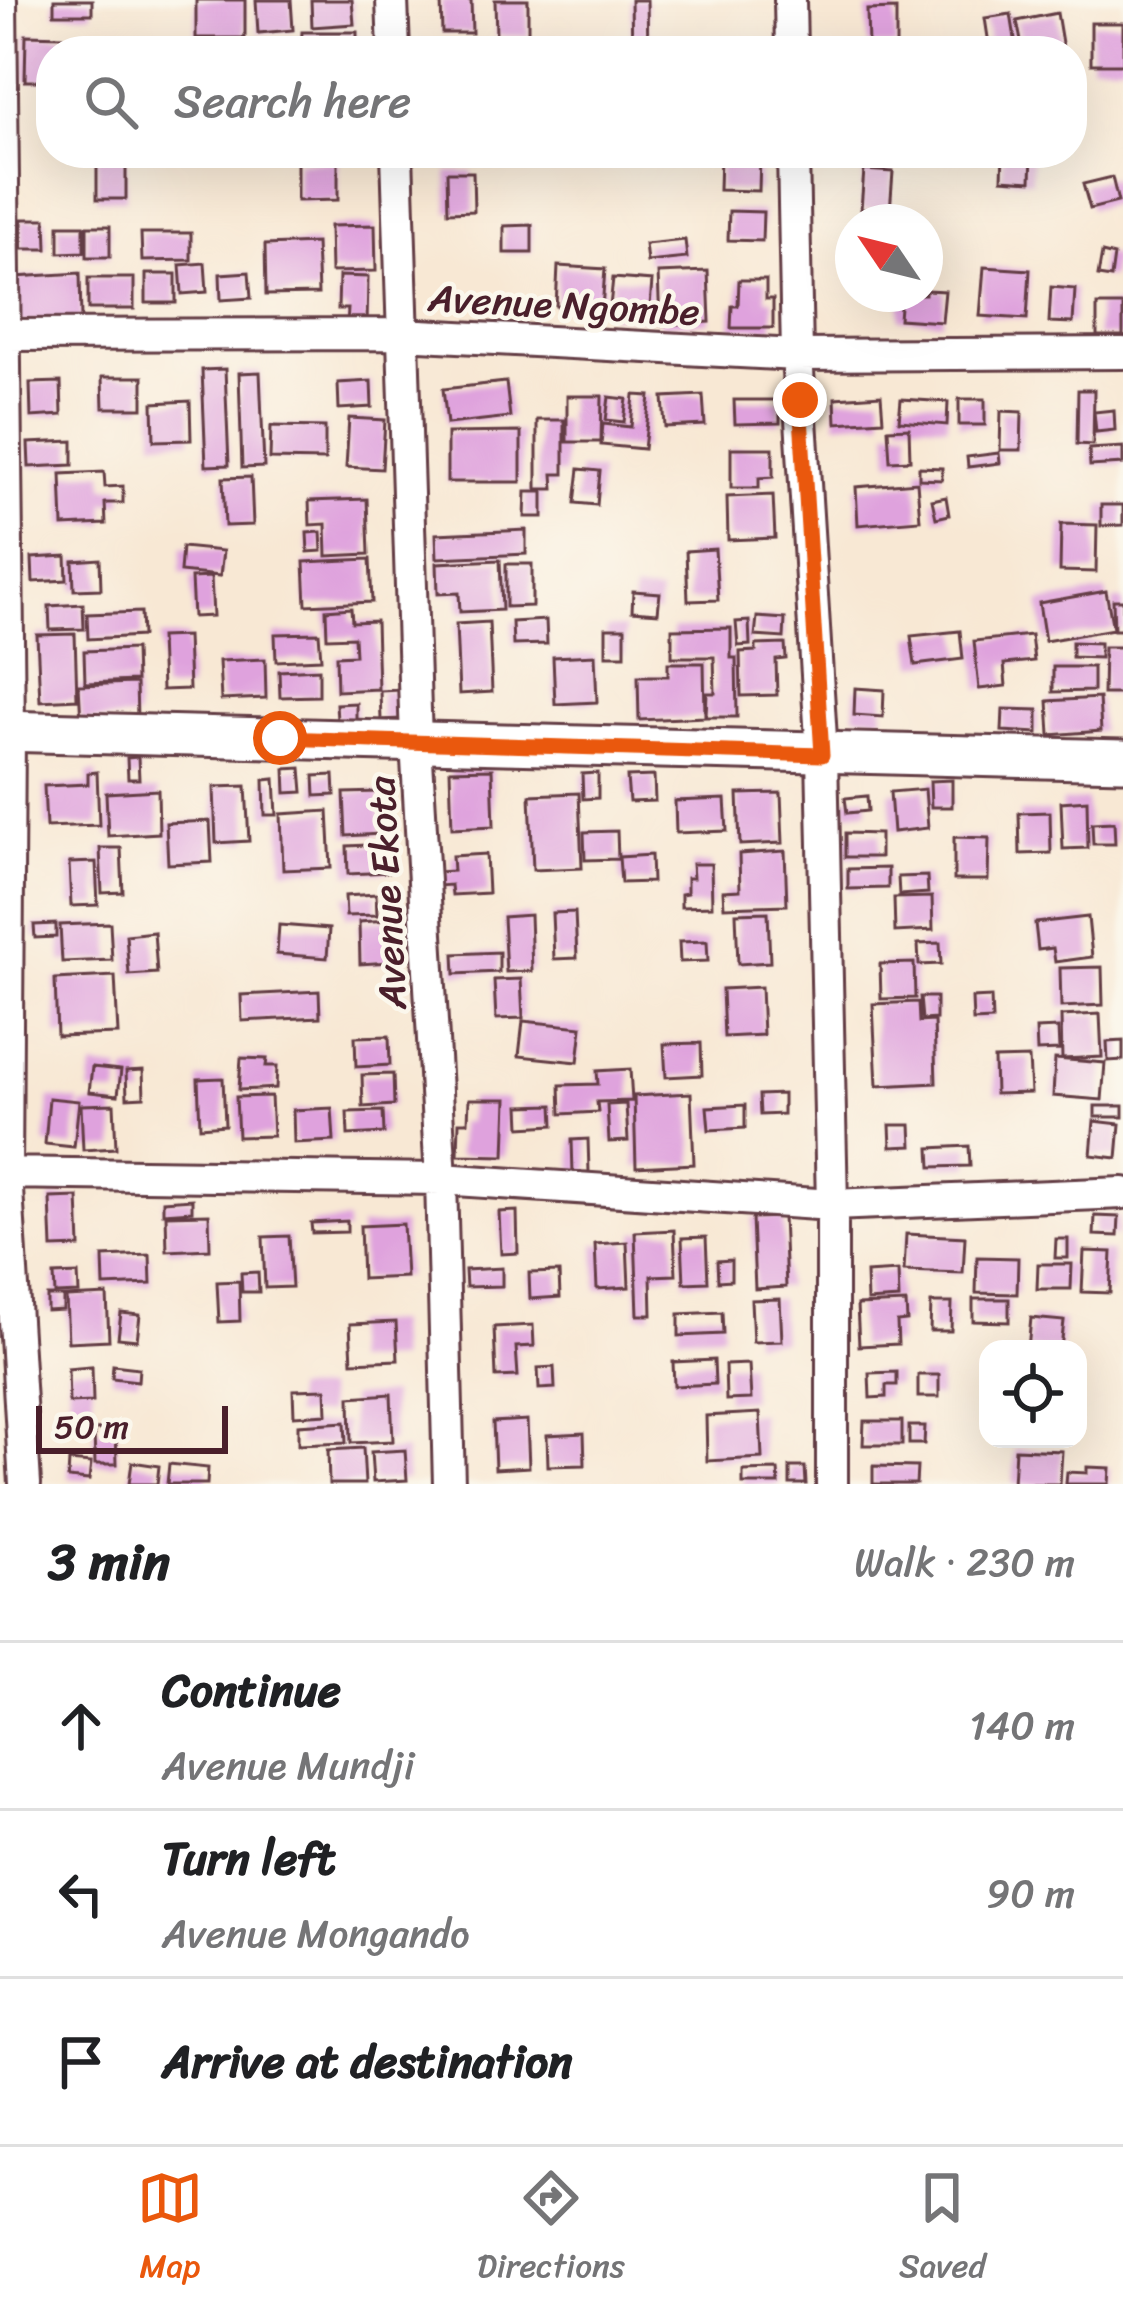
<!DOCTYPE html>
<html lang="en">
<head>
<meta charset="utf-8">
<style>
  body { margin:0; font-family:Sriracha,sans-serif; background:#f6f6f6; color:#202124 }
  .controls { position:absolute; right:36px; bottom:36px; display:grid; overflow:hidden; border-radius:24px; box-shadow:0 12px 48px #0002 }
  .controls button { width:108px; height:108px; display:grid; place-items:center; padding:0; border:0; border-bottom:3px solid #e0e0e0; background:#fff; color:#202124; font:60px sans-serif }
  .compass { position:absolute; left:835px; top:204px; width:108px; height:108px; border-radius:50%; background:#fff; box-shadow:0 12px 48px #0002; rotate:305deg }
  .scale { position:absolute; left:36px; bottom:30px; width:192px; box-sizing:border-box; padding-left:12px; border:6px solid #4a1f2b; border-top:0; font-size:33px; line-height:42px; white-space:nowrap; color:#4a1f2b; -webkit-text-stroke:9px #fbf7ec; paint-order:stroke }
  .stop { position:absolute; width:36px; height:36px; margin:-27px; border:9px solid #ea580c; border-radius:50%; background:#fff }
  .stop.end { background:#ea580c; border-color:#fff; box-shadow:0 3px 12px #0008 }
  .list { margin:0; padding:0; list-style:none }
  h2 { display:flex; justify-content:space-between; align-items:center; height:156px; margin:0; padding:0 48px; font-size:51px }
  h2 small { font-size:39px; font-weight:400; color:#757577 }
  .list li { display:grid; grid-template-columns:78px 1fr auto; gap:36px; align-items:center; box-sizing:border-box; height:168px; padding:0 48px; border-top:3px solid #e0e0e0 }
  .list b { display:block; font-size:45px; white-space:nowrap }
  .list p { margin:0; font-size:39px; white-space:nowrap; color:#757577 }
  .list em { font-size:39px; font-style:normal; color:#757577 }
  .icon { flex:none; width:66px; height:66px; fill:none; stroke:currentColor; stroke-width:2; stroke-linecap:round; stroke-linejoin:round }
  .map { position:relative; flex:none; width:1123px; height:1484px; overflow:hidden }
  .search { position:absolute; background:#fff; box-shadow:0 12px 48px #0002; left:36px; right:36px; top:36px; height:132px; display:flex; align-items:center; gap:30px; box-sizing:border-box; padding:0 42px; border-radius:48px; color:#757577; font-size:45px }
  .sheet { height:660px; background:#fff }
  nav { display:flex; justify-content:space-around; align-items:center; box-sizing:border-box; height:168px; border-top:3px solid #e0e0e0; background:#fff; font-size:33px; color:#757577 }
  nav a { display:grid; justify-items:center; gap:6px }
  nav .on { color:#ea580c }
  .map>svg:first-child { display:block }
  .building { fill:#dfa2dd }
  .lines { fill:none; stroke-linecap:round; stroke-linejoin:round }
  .minor-casing { stroke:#643d44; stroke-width:36 }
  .tertiary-casing { stroke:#643d44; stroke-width:45 }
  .minor { stroke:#fff; stroke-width:30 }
  .tertiary { stroke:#fff; stroke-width:39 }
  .route { stroke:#ea580c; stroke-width:15 }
  .labels { text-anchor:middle; stroke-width:9; stroke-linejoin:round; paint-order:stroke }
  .street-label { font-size:39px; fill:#4a1f2b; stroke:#fbf7ec }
</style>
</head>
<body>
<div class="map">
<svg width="1123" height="1484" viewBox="0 0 1123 1484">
  <rect width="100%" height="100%" fill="#fbf7ec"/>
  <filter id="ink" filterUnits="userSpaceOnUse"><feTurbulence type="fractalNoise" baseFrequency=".00833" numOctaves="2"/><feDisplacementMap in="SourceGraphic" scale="24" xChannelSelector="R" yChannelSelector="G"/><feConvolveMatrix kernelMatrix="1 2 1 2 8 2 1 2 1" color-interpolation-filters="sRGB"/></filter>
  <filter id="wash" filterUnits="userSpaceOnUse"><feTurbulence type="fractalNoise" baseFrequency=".004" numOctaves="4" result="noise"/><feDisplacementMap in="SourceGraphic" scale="48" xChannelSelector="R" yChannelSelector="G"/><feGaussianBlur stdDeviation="2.7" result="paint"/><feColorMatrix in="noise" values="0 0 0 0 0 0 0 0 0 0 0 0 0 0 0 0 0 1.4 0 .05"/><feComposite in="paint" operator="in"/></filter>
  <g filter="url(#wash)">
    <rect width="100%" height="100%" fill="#f8e8d4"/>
    <g id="blocks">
      <path class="building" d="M54 0H92V14H54Z
        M196 0H245V38H196Z
        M256 0H291L293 30 258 33Z
        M311 0H352L354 24 312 27Z
        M471 0 472 33H442L441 1Z
        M495 0H528V36H496Z
        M631 0H647L648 51H632Z
        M896 9V46H868L867 10Z
        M1057 13 1063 49 1023 51 1017 21Z
        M1011 14 1017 51H990L985 18Z
        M1091 23H1123V64H1091Z
        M302 32H357V51H301Z
        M26 35 63 36V51H51V81H25Z
        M590 38 591 51H536L535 41Z
        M498 41 527 42V51H498Z
        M453 153H494L493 162 452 160Z
        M1003 153H1032L1031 181 1002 179Z
        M720 155H760L759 191 719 190Z
        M97 156H126V199H97Z
        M297 162H338V200L297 201Z
        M864 170 893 172 890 211 861 209Z
        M447 172H473L474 211 448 212Z
        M1112 177 1118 202 1090 209 1083 184Z
        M729 211 763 212 762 241 728 240Z
        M22 219H46L47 249H22Z
        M59 225H84V252L59 253Z
        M375 225 376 271 331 272 330 226Z
        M532 225V253H504V226Z
        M87 226H110V257H87Z
        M141 233H191V260L142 261Z
        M685 240 687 258 647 262 645 244Z
        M316 243 318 294 266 295 265 245Z
        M1102 253 1114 256 1111 278 1098 276Z
        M205 263 207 292 182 294 180 265Z
        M558 266 605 269 602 309 556 306Z
        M984 267 1030 270 1027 319 980 316Z
        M708 271 710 322 660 325 658 273Z
        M249 272 251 298 221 300 220 274Z
        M80 273 81 321 18 324 16 277Z
        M146 274H176V303H146Z
        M339 276 368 277 367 326 347 325 348 309H338Z
        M88 278H134V309H88Z
        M613 278 652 281 649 319 609 316Z
        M739 280H766V299H773V328H731L732 306H738Z
        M1051 287 1075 289 1073 323 1049 322Z
        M925 290 945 291 942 322 899 319 901 294H925Z
        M1097 305H1123V336H1097Z
        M225 369 229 465 206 466 202 370Z
        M260 372 264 467 242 468 239 373Z
        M102 377H143V408H103Z
        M371 381 372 407 339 409 338 383Z
        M61 382 62 415 31 417 30 383Z
        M506 382 510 417 447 424 443 389Z
        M1078 390H1094L1093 445 1077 444Z
        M634 395 650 396 644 449 601 445 603 424 631 427Z
        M703 395 705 425 665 427 663 397Z
        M881 395 883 420 836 423 835 398Z
        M567 396H602L601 442H567Z
        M609 397 627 399 624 422 606 420Z
        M901 399 948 402 947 425 899 421Z
        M959 399H985V425H959Z
        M734 400H780V423L735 424Z
        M190 401 191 440 154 441 153 403Z
        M1114 410 1115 430 1096 432 1094 412Z
        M1001 411 1022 412 1021 450H1000Z
        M349 418 385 420 382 469 346 467Z
        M537 420H564V474H553L554 489H537Z
        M271 426 325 427V460L270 459Z
        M909 428 910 460 890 461 888 429Z
        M521 432V482H447V433Z
        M73 441V465L29 467 28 443Z
        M1123 447V464L1090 466 1089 449Z
        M731 448H773V477L759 478V488H731Z
        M999 453 1000 463 968 467 967 457Z
        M919 467 942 468V480L919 479Z
        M579 469 600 471 597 505 575 503Z
        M104 472 105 487 123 486V503H105L106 524 63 526 61 474Z
        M251 477 253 525 225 526 223 478Z
        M917 482 920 520 858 525 856 487Z
        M526 492H543V517H525Z
        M773 495 775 538 728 540 727 497Z
        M946 497 949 515 936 518 932 500Z
        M367 499 369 554 327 556 326 524 310 525 309 501Z
        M1101 505H1123V525L1101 526Z
        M1061 524 1097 525 1096 572 1060 571Z
        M526 530V554L437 558 436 534Z
        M321 532 322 551 308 552 307 533Z
        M182 547 223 551 220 576 180 572Z
        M715 549 718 600 688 601 686 551Z
        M66 556 67 580 33 582 32 558Z
        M100 559 101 589 74 590 73 561Z
        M370 559 372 602 306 605 304 562Z
        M500 560 502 610 460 612 459 593 438 594 437 563Z
        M506 564H532V606L506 607Z
        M211 577 213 616 193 617 191 578Z
        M633 591 660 593 658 613 632 611Z
        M1106 591 1113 629 1045 641 1039 603Z
        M1113 600H1123V630H1114Z
        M83 604 84 629 50 630 49 606Z
        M351 608 352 622 376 621 378 689 337 691 336 656 355 655 354 637 327 638 326 610Z
        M141 612 142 636 88 639 87 614Z
        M757 617 785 619 784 638 755 636Z
        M546 620 547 644 513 645 512 622Z
        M749 621 750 645 738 646 736 622Z
        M489 622 492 692 459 694 456 624Z
        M606 628H625V655H606Z
        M731 628V658H736L737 717H706L707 693H715L714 657H672V629Z
        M960 631 963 659 915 665 911 636Z
        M319 633 321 659 276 661 275 634Z
        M75 634 77 699 40 701 37 635Z
        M1031 635 1034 661 1004 664 1006 686 979 689 974 641Z
        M187 636 189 689 162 690 160 637Z
        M1072 642 1100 643V658L1072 657Z
        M785 644 786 659 776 660 777 695 741 696 740 652 756 651V645Z
        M1104 647H1123V694H1103Z
        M135 649 136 681 85 683 84 651Z
        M595 655 597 702 555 704 553 657Z
        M265 659 266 698 221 700 219 661Z
        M668 663H704L705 717 639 720 638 676H668Z
        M1053 667H1093V691L1053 692Z
        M319 669V696L280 697 279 671Z
        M136 683 137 718 81 721 79 685Z
        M855 688 884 690 883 717 854 715Z
        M400 690 401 719 381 720 380 691Z
        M1099 698 1101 731 1050 735 1048 701Z
        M356 703V719L337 720 336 704Z
        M1003 709 1038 710V733L1002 731Z
        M138 757 139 779H128L127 758Z
        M301 768 303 792 286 793 285 769Z
        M492 769 494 826 452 828 450 770Z
        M97 772 99 825 46 827 44 786 88 784V773Z
        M598 773V798L583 799 582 774Z
        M334 775 335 795 315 796 314 776Z
        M654 776 655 801 629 802 627 777Z
        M275 779 277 815H265L264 780Z
        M952 780V807H931L930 781Z
        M246 786 249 841 216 843 214 787Z
        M925 789 928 828 893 832 890 792Z
        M158 790 159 833 108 836 106 793Z
        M379 792 380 834 346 836 344 793Z
        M579 793 582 868 533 870 530 795Z
        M781 793 783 843 740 845 738 794Z
        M867 796 868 811 847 813 845 798Z
        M725 799 727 831 676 833 675 801Z
        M1087 800 1088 848 1063 849 1061 802Z
        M328 811 331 868 283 870 281 814Z
        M1050 812 1051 853 1020 854 1019 813Z
        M210 821 212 862 168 864 166 823Z
        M1114 822 1115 844H1093L1092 823Z
        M617 831 618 859 585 860 584 832Z
        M845 833 880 834V857H845Z
        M954 837 989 838 988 880H954Z
        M388 844 390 872 348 874 347 846Z
        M100 848H121L123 892 102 893Z
        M785 851 787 905 724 907 723 891 740 890 739 854Z
        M486 854 488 893 452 895 451 885 438 886V872L453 871 452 856Z
        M651 855 652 882 621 883 619 857Z
        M96 862 98 905 71 906 69 863Z
        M692 864H711L712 906 681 907V894L687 893V878H693Z
        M888 868V888L848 889V869Z
        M927 876 928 893 899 895 898 877Z
        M376 894 377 915 346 916 345 896Z
        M932 897 933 930 895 932 894 898Z
        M575 912 577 958 554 959 552 913Z
        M768 912 770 962 738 964 736 913Z
        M530 915 532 971 506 972 503 917Z
        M1088 917 1092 957 1055 962 1053 948 1038 950 1035 923Z
        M388 920 390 962 360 964 359 922Z
        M110 923 112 960 62 962 60 925Z
        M56 924V937L35 938 34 925Z
        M279 925 329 929 327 958 277 954Z
        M154 932 157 973 129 975 126 935Z
        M707 941 708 961 680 962 679 942Z
        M940 943 941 964 919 965 918 944Z
        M499 952V972L455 974 454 954Z
        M914 963 915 998 881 999 880 964Z
        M1102 967 1103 1005 1061 1007 1060 968Z
        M115 976 118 1034 57 1036 55 979Z
        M521 979 523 1018 496 1019 494 980Z
        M761 987 763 1035 724 1037 722 989Z
        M319 991 320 1017 242 1021 241 995Z
        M920 997H936V1019L922 1020Z
        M991 997 992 1020 973 1021 972 998Z
        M918 1002 919 1022 934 1021 936 1083 877 1086 873 1004Z
        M1100 1014 1102 1057 1062 1059 1061 1016Z
        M523 1021 582 1027 578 1062 519 1056Z
        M1058 1028 1059 1050 1037 1051 1036 1029Z
        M389 1036 390 1065 356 1067 355 1037Z
        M1123 1041V1060L1108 1061 1107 1042Z
        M701 1043 702 1075 666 1077 664 1044Z
        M241 1058 267 1059 266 1066H277L276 1088 239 1090Z
        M1029 1058 1031 1093 995 1094 994 1059Z
        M1055 1059 1105 1063 1102 1100 1053 1096Z
        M92 1067 121 1070 118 1095 89 1092Z
        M630 1069 632 1101 597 1102 598 1112 561 1114 560 1085 598 1084 597 1071Z
        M143 1070 144 1097 127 1098 126 1071Z
        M393 1074 394 1105 363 1107 362 1075Z
        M223 1078 225 1125 200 1127 198 1079Z
        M691 1093 694 1164 636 1167 634 1096Z
        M783 1094V1114L760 1115 759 1095Z
        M271 1096 273 1136 238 1137 236 1097Z
        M49 1098 79 1101 74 1147 45 1144Z
        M469 1099H507L505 1156 458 1155 459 1122H468Z
        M114 1104 116 1148 83 1150 81 1105Z
        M626 1104 628 1141 609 1142 607 1105Z
        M553 1105 554 1125 521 1127 520 1106Z
        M745 1105V1128L709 1130 707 1107Z
        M1095 1106H1123V1117H1095Z
        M332 1108 334 1141 294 1143 293 1110Z
        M383 1111 384 1133 348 1135 347 1112Z
        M1094 1121 1120 1124 1117 1158 1091 1155Z
        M890 1125H911L912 1146 891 1147Z
        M588 1139 589 1172 573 1173 572 1140Z
        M969 1146 970 1166 931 1167 930 1148Z
        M78 1197 80 1247 52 1248 50 1198Z
        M192 1199V1211L163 1213V1201Z
        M517 1211 518 1253 501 1254 499 1212Z
        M209 1214 210 1249 167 1251 166 1215Z
        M1095 1216 1119 1217 1118 1236 1094 1235Z
        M783 1217 786 1287 755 1289 752 1218Z
        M347 1221V1232L312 1233 311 1223Z
        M403 1224 406 1277 362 1279 360 1226Z
        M674 1230 676 1275 651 1276 652 1315H638L635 1232Z
        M906 1234 965 1237 963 1273 904 1271Z
        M289 1236 292 1287 265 1288 263 1237Z
        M706 1237 708 1282 684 1283 682 1238Z
        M1056 1239H1068V1258H1055Z
        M627 1242 629 1287 597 1289 595 1244Z
        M1084 1251 1112 1252 1110 1293 1082 1292Z
        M150 1255 151 1284 104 1286 103 1257Z
        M977 1257 1018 1258 1017 1294 976 1293Z
        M731 1260V1280L718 1281 717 1261Z
        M1038 1264H1072L1071 1289H1037Z
        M502 1268V1286L466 1287 465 1270Z
        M898 1271 899 1299 867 1301 866 1273Z
        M258 1272 259 1292H242L241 1273Z
        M559 1272 560 1297 530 1299 529 1273Z
        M78 1274 79 1293 55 1294 54 1275Z
        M239 1281 240 1321 219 1322 217 1282Z
        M107 1295 109 1340 68 1342 66 1297Z
        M47 1296H63V1310L47 1311Z
        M780 1299 782 1341 753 1342 751 1300Z
        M973 1299H1009V1322L973 1321Z
        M906 1303 907 1321 897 1322 898 1344 859 1346 857 1305Z
        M931 1303H952L951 1331H930Z
        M722 1312 723 1334 679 1336V1314Z
        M121 1313 140 1315 137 1340 118 1338Z
        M1031 1318 1064 1321 1061 1349H1028Z
        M396 1322 398 1360 352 1362 350 1324Z
        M533 1325 534 1346 516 1347 518 1376 496 1377 494 1327Z
        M714 1360 715 1384 674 1386 673 1362Z
        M749 1364 751 1399 726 1400 725 1365Z
        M113 1365 139 1368 138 1381 112 1378Z
        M92 1367 93 1402 69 1403 68 1369Z
        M554 1367 555 1388 539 1389 538 1368Z
        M897 1372V1385H886V1397L870 1398 869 1373Z
        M918 1375H939V1397H918Z
        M326 1389 327 1414 294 1416 293 1390Z
        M391 1394 393 1441 351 1443 350 1397Z
        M760 1413 762 1458 707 1461 706 1416Z
        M527 1420 529 1467 495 1469 493 1422Z
        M864 1421H902V1445H863Z
        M345 1422 346 1443 298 1445V1425Z
        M909 1426H925L924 1444H909Z
        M116 1429 117 1464H95L94 1430Z
        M584 1433 585 1465 548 1466 547 1435Z
        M363 1448 365 1484H329L328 1450Z
        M1015 1449 1062 1451 1060 1484H1013Z
        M405 1450 407 1480 373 1482 371 1452Z
        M69 1461 91 1463 89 1480 68 1478Z
        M132 1462 159 1466 157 1484H129Z
        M169 1464 208 1468 207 1484H167Z
        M873 1466 917 1467 916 1484H873Z
        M790 1467H805L806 1484H790Z
        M1087 1467 1110 1468 1109 1484H1066L1067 1472 1087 1473Z
        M778 1470 779 1484H743V1471Z"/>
    </g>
  </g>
  <g filter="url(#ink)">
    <use href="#blocks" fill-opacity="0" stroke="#643d44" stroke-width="3"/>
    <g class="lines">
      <g class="minor-casing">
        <path id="minor" d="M1 0 9 731 6 1173 25 1484
          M392 0 394 51
          M790 0 791 51
          M397 153 416 742 441 1179 449 1484
          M793 153 797 355 822 755 832 1205V1484
          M0 335 402 334 797 355 1123 353
          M0 1173 441 1179 832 1205 1123 1193"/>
      </g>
      <g class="tertiary-casing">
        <path id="tertiary" d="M0 731 1123 760"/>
      </g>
      <use href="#minor" class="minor"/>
      <use href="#tertiary" class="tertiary"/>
    </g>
  </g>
  <g class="lines" filter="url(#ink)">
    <path class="route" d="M280 738 822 755 800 400"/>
  </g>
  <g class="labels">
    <g class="street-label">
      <text transform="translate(564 304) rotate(3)" y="14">Avenue Ngombe</text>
      <text transform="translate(386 893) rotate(-93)" y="14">Avenue Ekota</text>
    </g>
  </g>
</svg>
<div class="controls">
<button><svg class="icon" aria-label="locate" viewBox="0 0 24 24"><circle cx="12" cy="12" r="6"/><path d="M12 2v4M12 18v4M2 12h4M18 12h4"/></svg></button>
</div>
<svg class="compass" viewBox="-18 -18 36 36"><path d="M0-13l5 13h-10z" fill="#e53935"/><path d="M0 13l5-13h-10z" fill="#757577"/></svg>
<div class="scale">50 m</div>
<div class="stop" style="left:280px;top:738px"></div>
<div class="stop end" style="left:800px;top:400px"></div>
<div class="search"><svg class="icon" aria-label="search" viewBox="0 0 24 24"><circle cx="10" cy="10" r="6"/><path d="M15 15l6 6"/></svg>Search here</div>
</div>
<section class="sheet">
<h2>3 min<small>Walk · 230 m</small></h2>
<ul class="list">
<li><svg class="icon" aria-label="ahead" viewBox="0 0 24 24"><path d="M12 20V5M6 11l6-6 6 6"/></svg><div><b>Continue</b><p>Avenue Mundji</p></div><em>140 m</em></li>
<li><svg class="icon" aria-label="left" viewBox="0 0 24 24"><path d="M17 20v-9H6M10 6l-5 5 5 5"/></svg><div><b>Turn left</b><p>Avenue Mongando</p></div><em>90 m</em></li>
<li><svg class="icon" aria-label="arrive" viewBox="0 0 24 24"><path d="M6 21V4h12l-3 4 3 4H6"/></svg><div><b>Arrive at destination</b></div></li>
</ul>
</section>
<nav>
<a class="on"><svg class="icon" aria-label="map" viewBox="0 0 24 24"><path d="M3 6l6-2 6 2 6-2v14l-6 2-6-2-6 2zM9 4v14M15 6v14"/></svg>Map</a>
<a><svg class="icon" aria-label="directions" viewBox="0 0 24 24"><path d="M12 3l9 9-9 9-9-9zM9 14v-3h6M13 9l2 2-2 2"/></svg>Directions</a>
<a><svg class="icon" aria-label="saved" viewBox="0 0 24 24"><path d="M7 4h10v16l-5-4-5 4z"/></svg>Saved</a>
</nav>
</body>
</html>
